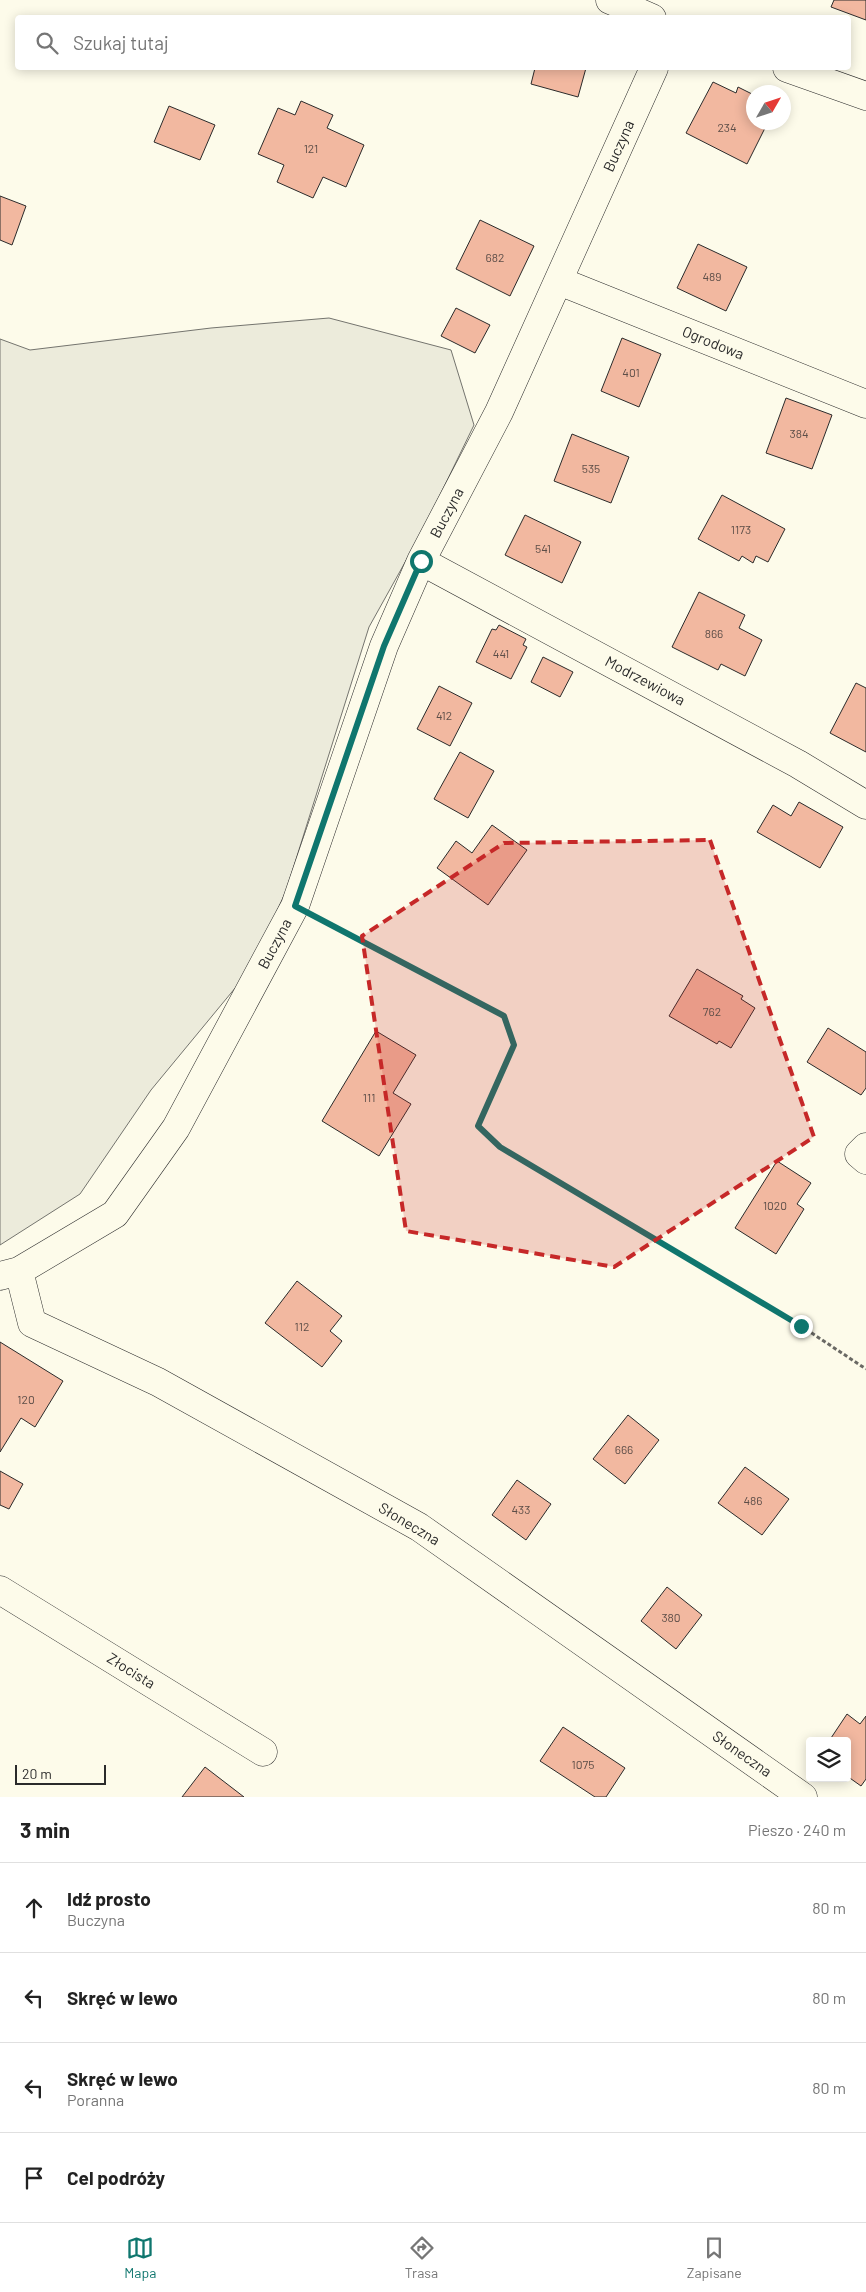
<!DOCTYPE html>
<html lang="pl">
<head>
<meta charset="utf-8">
<style>
  body { margin:0; font-family:Barlow,sans-serif; background:#f2f2f2; color:#222 }
  .controls { position:absolute; right:15px; bottom:15px; display:grid; overflow:hidden; border-radius:5px; box-shadow:0 2px 12px #0003 }
  .controls button { width:45px; height:45px; display:grid; place-items:center; padding:0; border:0; border-bottom:1px solid #e0e0e0; background:#fff; color:#222; font:25px sans-serif }
  .compass { position:absolute; left:746px; top:85px; width:45px; height:45px; border-radius:50%; background:#fff; box-shadow:0 2px 12px #0003; rotate:51deg }
  .scale { position:absolute; left:15px; bottom:12px; width:91px; box-sizing:border-box; padding-left:5px; border:2px solid #2b2b2b; border-top:0; font-size:14px; line-height:18px; white-space:nowrap; color:#2b2b2b; -webkit-text-stroke:4px #fdfbea; paint-order:stroke }
  .stop { position:absolute; width:15px; height:15px; margin:-11px; border:4px solid #0f766e; border-radius:50%; background:#fff }
  .stop.end { background:#0f766e; border-color:#fff; box-shadow:0 1px 5px #0008 }
  .list { margin:0; padding:0; list-style:none }
  h2 { display:flex; justify-content:space-between; align-items:center; height:65px; margin:0; padding:0 20px; font-size:21px }
  h2 small { font-size:16px; font-weight:400; color:#767676 }
  .list li { display:grid; grid-template-columns:32px 1fr auto; gap:15px; align-items:center; box-sizing:border-box; height:90px; padding:0 20px; border-top:1px solid #e0e0e0 }
  .list b { display:block; font-size:19px; white-space:nowrap }
  .list p { margin:0; font-size:16px; white-space:nowrap; color:#767676 }
  .list em { font-size:16px; font-style:normal; color:#767676 }
  .icon { flex:none; width:28px; height:28px; fill:none; stroke:currentColor; stroke-width:2; stroke-linecap:round; stroke-linejoin:round }
  .map { position:relative; flex:none; width:866px; height:1797px; overflow:hidden }
  .search { position:absolute; background:#fff; box-shadow:0 2px 12px #0003; left:15px; right:15px; top:15px; height:55px; display:flex; align-items:center; gap:12px; box-sizing:border-box; padding:0 18px; border-radius:5px; color:#767676; font-size:19px }
  .sheet { height:425px; background:#fff }
  nav { display:flex; justify-content:space-around; align-items:center; box-sizing:border-box; height:70px; border-top:1px solid #e0e0e0; background:#fff; font-size:14px; color:#767676 }
  nav a { display:grid; justify-items:center; gap:2px }
  nav .on { color:#0f766e }
  .map>svg:first-child { display:block }
  .green { fill:#ecebdb; stroke:#74746e }
  .building { fill:#f2b8a0; stroke:#2b2b2b }
  .lines { fill:none; stroke-linecap:round; stroke-linejoin:round }
  .minor-casing { stroke:#2b2b2b; stroke-width:29 }
  .path { stroke:#6a6964; stroke-width:3; stroke-dasharray:4 2.5; stroke-linecap:butt }
  .minor { stroke:#fdfbea; stroke-width:28 }
  .route { stroke:#0f766e; stroke-width:6 }
  .marked { fill:#c62828; fill-opacity:0.2; stroke:#c62828; stroke-width:4; stroke-dasharray:10 6; stroke-linejoin:round }
  .labels { text-anchor:middle; stroke-width:4; stroke-linejoin:round; paint-order:stroke }
  .number-label { font-size:12px; fill:#5d4e48 }
  .street-label { font-size:15px; fill:#2b2b2b; stroke:#fdfbea }
</style>
</head>
<body>
<div class="map">
<svg width="866" height="1797" viewBox="0 0 866 1797">
  <rect width="100%" height="100%" fill="#fdfbea"/>
  <path class="green" d="M329 318 451 350 474 425 423 530 369 627 286 891 250 970 151 1090 80 1194 0 1245V339L30 350 211 328Z"/>
  <path class="building" d="M834 0H866V20L831 7Z
    M535 68H586L578 97 531 84Z
    M713 82 736 93 738 87 754 95V122H768L747 164 686 133Z
    M301 101 333 115 327 128 364 145 346 187 323 177 313 198 277 182 284 165 258 154 278 108 295 115Z
    M169 106 215 125 200 160 154 142Z
    M0 196 26 206 12 245 0 240Z
    M480 220 534 246 510 296 456 269Z
    M698 244 747 267 726 311 677 288Z
    M456 308 490 325 475 353 441 336Z
    M622 338 661 354 639 407 601 391Z
    M786 398 832 415 812 469 766 453Z
    M572 434 629 457 611 503 554 481Z
    M722 495 785 529 768 562 756 556 753 563 742 556 739 561 698 539Z
    M525 515 581 542 562 583 505 555Z
    M699 592 745 615 739 628 762 640 745 676 721 664 718 670 672 647Z
    M499 625 526 639 523 645 527 647 511 679 476 662 492 629 496 630Z
    M543 657 573 672 560 697 531 682Z
    M856 683 866 688V752L830 733Z
    M439 686 472 703 450 746 417 729Z
    M460 752 494 771 468 818 434 799Z
    M799 802 843 827 820 868 757 832 773 805 791 816Z
    M492 825 527 850 488 905 437 868 456 841 472 853Z
    M697 969 743 996 741 999 755 1008 731 1048 719 1041 717 1044 669 1016Z
    M828 1028 866 1052V1088L861 1095 807 1062Z
    M376 1031 416 1055 393 1093 411 1104 379 1156 322 1121Z
    M777 1161 811 1183 797 1204 804 1209 776 1254 735 1228Z
    M297 1281 342 1316 330 1331 342 1341 322 1367 265 1323Z
    M0 1342 63 1381 35 1427 21 1418 0 1452Z
    M628 1415 659 1440 625 1484 593 1459Z
    M745 1467 789 1499 762 1535 718 1503Z
    M0 1471 23 1484 9 1509 0 1505Z
    M517 1480 551 1504 526 1540 492 1515Z
    M667 1587 702 1615 676 1649 641 1621Z
    M847 1714 860 1724 866 1716V1779L861 1786 847 1776V1741H829Z
    M563 1727 625 1768 606 1797H595L540 1761Z
    M205 1767 244 1797H182Z"/>
  <g class="lines">
    <g class="minor-casing">
      <path id="minor" d="M610 0 652 18
        M787 68 866 96
        M559 281 866 404
        M421 561 798 764 866 805
        M866 1147 859 1154 866 1160
        M19 1271 32 1323 158 1382 419 1527 803 1797
        M0 1276 19 1271 115 1214 176 1128 295 906 384 646 421 561 499 412 654 68
        M0 1590 263 1752"/>
    </g>
    <path class="path" d="M320 919 504 1016 514 1045 477 1126 500 1147 801 1326 866 1369"/>
    <use href="#minor" class="minor"/>
  </g>
  <g class="lines">
    <path class="route" d="M421 561 384 646 295 906 504 1016 514 1045 478 1126 500 1147 801 1326"/>
  </g>
  <path class="marked" d="M710 840 814 1137 614 1267 406 1231 362 936 504 843Z"/>
  <g class="labels">
    <g class="number-label">
      <text x="727" y="132">234</text>
      <text x="311" y="153">121</text>
      <text x="495" y="262">682</text>
      <text x="712" y="281">489</text>
      <text x="631" y="377">401</text>
      <text x="799" y="438">384</text>
      <text x="591" y="473">535</text>
      <text x="741" y="534">1173</text>
      <text x="543" y="553">541</text>
      <text x="714" y="638">866</text>
      <text x="501" y="658">441</text>
      <text x="444" y="720">412</text>
      <text x="712" y="1016">762</text>
      <text x="369" y="1102">111</text>
      <text x="775" y="1210">1020</text>
      <text x="302" y="1331">112</text>
      <text x="26" y="1404">120</text>
      <text x="624" y="1454">666</text>
      <text x="753" y="1505">486</text>
      <text x="521" y="1514">433</text>
      <text x="671" y="1622">380</text>
      <text x="583" y="1769">1075</text>
    </g>
    <g class="street-label">
      <text transform="translate(619 146) rotate(-66)" y="5">Buczyna</text>
      <text transform="translate(713 343) rotate(22)" y="5">Ogrodowa</text>
      <text transform="translate(447 513) rotate(-62)" y="5">Buczyna</text>
      <text transform="translate(645 681) rotate(28)" y="5">Modrzewiowa</text>
      <text transform="translate(275 944) rotate(-62)" y="5">Buczyna</text>
      <text transform="translate(409 1524) rotate(31)" y="5">Słoneczna</text>
      <text transform="translate(131 1671) rotate(32)" y="5">Złocista</text>
      <text transform="translate(742 1754) rotate(35)" y="5">Słoneczna</text>
    </g>
  </g>
</svg>
<div class="controls">
<button><svg class="icon" aria-label="layers" viewBox="0 0 24 24"><path d="M12 4l9 5-9 5-9-5zM3 14l9 5 9-5"/></svg></button>
</div>
<svg class="compass" viewBox="-18 -18 36 36"><path d="M0-13l5 13h-10z" fill="#e53935"/><path d="M0 13l5-13h-10z" fill="#767676"/></svg>
<div class="scale">20 m</div>
<div class="stop" style="left:421px;top:561px"></div>
<div class="stop end" style="left:801px;top:1326px"></div>
<div class="search"><svg class="icon" aria-label="search" viewBox="0 0 24 24"><circle cx="10" cy="10" r="6"/><path d="M15 15l6 6"/></svg>Szukaj tutaj</div>
</div>
<section class="sheet">
<h2>3 min<small>Pieszo · 240 m</small></h2>
<ul class="list">
<li><svg class="icon" aria-label="ahead" viewBox="0 0 24 24"><path d="M12 20V5M6 11l6-6 6 6"/></svg><div><b>Idź prosto</b><p>Buczyna</p></div><em>80 m</em></li>
<li><svg class="icon" aria-label="left" viewBox="0 0 24 24"><path d="M17 20v-9H6M10 6l-5 5 5 5"/></svg><div><b>Skręć w lewo</b></div><em>80 m</em></li>
<li><svg class="icon" aria-label="left" viewBox="0 0 24 24"><path d="M17 20v-9H6M10 6l-5 5 5 5"/></svg><div><b>Skręć w lewo</b><p>Poranna</p></div><em>80 m</em></li>
<li><svg class="icon" aria-label="arrive" viewBox="0 0 24 24"><path d="M6 21V4h12l-3 4 3 4H6"/></svg><div><b>Cel podróży</b></div></li>
</ul>
</section>
<nav>
<a class="on"><svg class="icon" aria-label="map" viewBox="0 0 24 24"><path d="M3 6l6-2 6 2 6-2v14l-6 2-6-2-6 2zM9 4v14M15 6v14"/></svg>Mapa</a>
<a><svg class="icon" aria-label="directions" viewBox="0 0 24 24"><path d="M12 3l9 9-9 9-9-9zM9 14v-3h6M13 9l2 2-2 2"/></svg>Trasa</a>
<a><svg class="icon" aria-label="saved" viewBox="0 0 24 24"><path d="M7 4h10v16l-5-4-5 4z"/></svg>Zapisane</a>
</nav>
</body>
</html>
